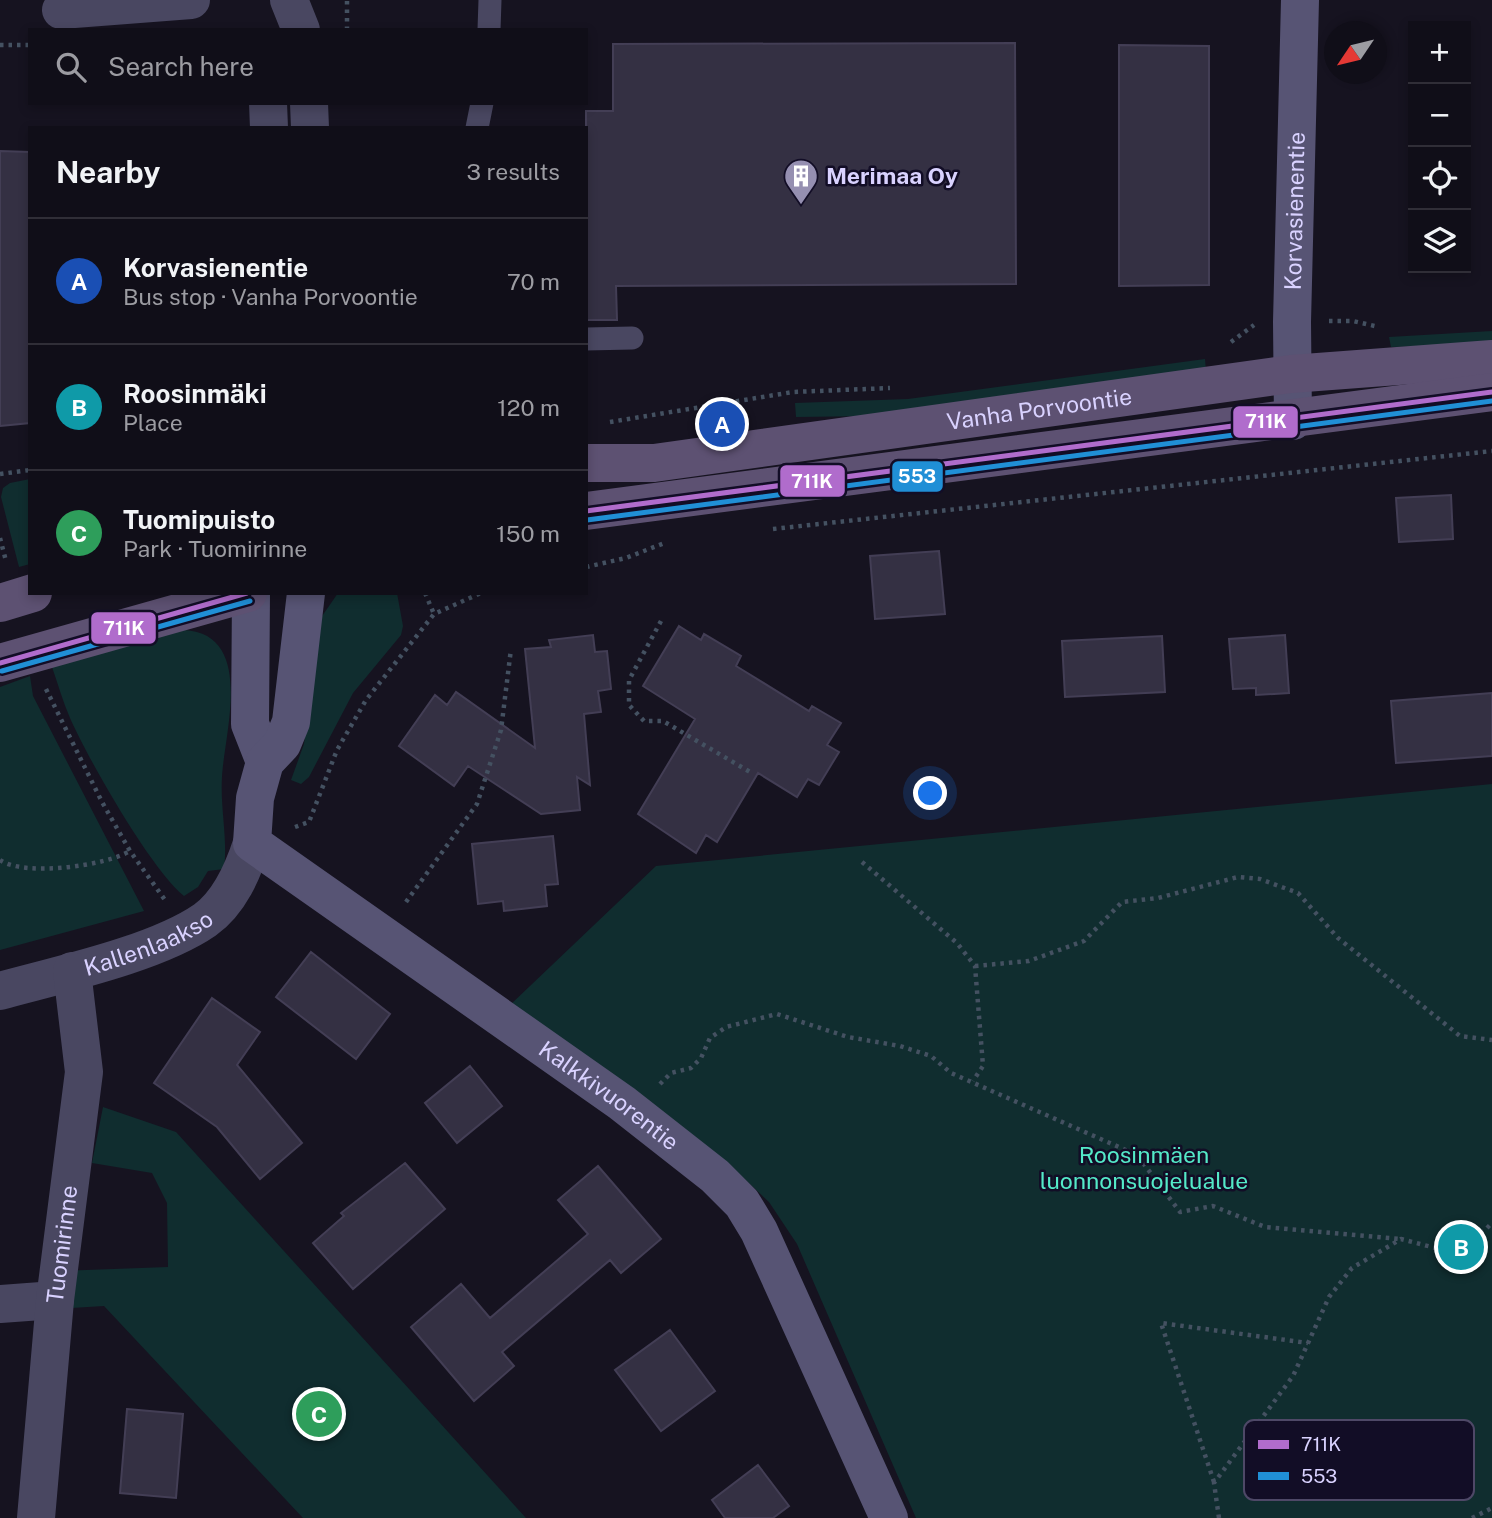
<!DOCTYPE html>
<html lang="en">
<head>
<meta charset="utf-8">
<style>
  body { margin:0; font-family:"Public Sans",sans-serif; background:#191721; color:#f1f3f6 }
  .controls { position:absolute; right:21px; top:21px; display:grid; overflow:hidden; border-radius:0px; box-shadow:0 4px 10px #0003 }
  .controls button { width:63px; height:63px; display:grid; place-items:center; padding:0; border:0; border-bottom:2px solid #302e37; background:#100e18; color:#f1f3f6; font:35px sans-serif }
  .compass { position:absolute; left:1324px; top:21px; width:63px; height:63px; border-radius:50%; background:#100e18; box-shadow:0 4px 10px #0003; rotate:235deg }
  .you { position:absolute; left:931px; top:794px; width:24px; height:24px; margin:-18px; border:5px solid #fff; border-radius:50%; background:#1a73e8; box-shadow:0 0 0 10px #1a73e833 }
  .badge { display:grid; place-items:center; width:46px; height:46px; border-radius:50%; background:#2563eb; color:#fff; font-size:23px; font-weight:700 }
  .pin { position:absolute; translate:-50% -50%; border:4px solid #fff; box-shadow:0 2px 7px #0006 }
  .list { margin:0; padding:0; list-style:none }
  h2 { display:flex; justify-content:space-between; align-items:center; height:91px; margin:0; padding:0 28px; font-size:30px }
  h2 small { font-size:23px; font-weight:400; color:#9c9ca2 }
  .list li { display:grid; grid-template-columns:46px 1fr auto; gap:21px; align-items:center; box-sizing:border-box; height:126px; padding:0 28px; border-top:2px solid #302e37 }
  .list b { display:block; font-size:26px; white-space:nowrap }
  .list p { margin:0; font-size:23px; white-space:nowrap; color:#9c9ca2 }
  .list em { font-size:23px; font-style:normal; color:#9c9ca2 }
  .icon { flex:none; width:38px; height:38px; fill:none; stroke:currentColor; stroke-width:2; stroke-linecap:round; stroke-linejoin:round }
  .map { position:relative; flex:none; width:1492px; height:1518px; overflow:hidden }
  .search { position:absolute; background:#100e18; box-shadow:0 4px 10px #0003; left:28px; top:28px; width:560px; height:77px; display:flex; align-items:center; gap:18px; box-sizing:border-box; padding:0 24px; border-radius:0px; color:#9c9ca2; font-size:26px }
  .panel { position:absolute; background:#100e18; box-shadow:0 4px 10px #0003; left:28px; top:126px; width:560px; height:469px; border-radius:0px }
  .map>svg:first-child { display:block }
  .green { fill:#102d2f }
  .building { fill:#343043; stroke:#433e55; stroke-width:2 }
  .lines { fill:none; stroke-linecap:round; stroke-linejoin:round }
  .path { stroke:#445161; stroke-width:4.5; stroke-dasharray:3.5 5; stroke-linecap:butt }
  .lane { stroke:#494761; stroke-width:23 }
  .street { stroke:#494761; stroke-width:38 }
  .secondary { stroke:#575474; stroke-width:38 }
  .primary { stroke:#5d5172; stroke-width:38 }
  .bus-1-casing { stroke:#120d26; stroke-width:10 }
  .bus-2-casing { stroke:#120d26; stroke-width:10 }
  .bus-1 { stroke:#b06ccc; stroke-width:5 }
  .bus-2 { stroke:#208fd6; stroke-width:5 }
  .labels { text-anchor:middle; stroke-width:5; stroke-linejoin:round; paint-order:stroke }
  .poi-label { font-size:23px; font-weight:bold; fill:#d9d2ff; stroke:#120d26; text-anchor:start }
  .street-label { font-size:23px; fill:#d9d2ff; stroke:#120d26 }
  .park-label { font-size:23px; fill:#54e9c8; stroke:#120d26 }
  .key { fill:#120d26; stroke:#4e4867; stroke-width:2 }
  .key-label { font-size:19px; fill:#d9d2ff }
  .line-badge { stroke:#120d26; stroke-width:2.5 }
  .badge-label { font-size:19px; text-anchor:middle; font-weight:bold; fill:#fff }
</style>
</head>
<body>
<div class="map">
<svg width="1492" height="1518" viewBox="0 0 1492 1518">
  <rect width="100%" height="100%" fill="#161320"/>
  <path class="green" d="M1492 331V345L1391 347 1389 337Z
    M1205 359 1206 371 874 416 796 417 795 403 908 399Z
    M30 479V564L19 567 1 497 3 488 10 483Z
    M338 593H397L403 626 401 635 353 693 309 777 301 784 291 780 304 744 307 721 318 622Z
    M184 630C256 634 224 734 222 777 220 808 228 839 224 869L208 871 198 887 184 896C152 871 88 759 70 718 63 702 58 684 52 667Z
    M30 676 33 696 144 911 0 950V687Z
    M1492 784V1518H916L797 1244 769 1202 723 1159 509 1006 656 866Z
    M103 1107 176 1132 526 1518H303L104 1306 55 1309 59 1271 168 1267 167 1203 152 1173 92 1163Z"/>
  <path class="building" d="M1015 43 1016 284 616 286 617 320H586V111H613V44Z
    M1119 45 1209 46V285L1119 286Z
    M0 151 30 152V423L0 426Z
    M1451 495 1453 539 1399 542 1396 498Z
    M939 551 945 614 875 619 870 556Z
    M679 626 701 640 704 634 741 656 736 666 809 711 812 706 841 723 827 745 839 752 819 785 808 779 797 797 758 773 717 842 706 835 696 853 638 814 695 719 643 686Z
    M593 635 595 652 607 651 611 689 598 691 601 712 584 714 590 785 577 777 580 810 541 814 468 766 454 786 399 746 435 695 447 705 456 692 535 748 525 649 551 647 549 640Z
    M1285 635 1289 693 1256 695V688L1233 689 1229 639Z
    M1162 636 1165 692 1065 697 1062 641Z
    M1492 693V756L1396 763 1391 701Z
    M553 836 558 884 545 885 547 906 504 911 503 901 478 904 472 844Z
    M311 952 390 1014 356 1059 276 997Z
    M212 998 260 1032 237 1065 302 1143 260 1179 217 1127 154 1083Z
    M470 1066 502 1106 457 1143 425 1103Z
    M405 1163 445 1209 353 1289 313 1243 344 1216 341 1213Z
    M598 1166 661 1239 621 1273 610 1260 502 1352 514 1366 474 1401 411 1327 461 1284 490 1318 588 1234 558 1200Z
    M670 1330 715 1391 661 1431 615 1370Z
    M127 1409 183 1414 176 1498 120 1493Z
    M758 1465 789 1506 773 1518H725L712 1500Z"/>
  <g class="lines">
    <path class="path" d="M347 30V0
      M0 45H30
      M1329 321H1353L1379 327
      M1231 342 1254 325
      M610 422 793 392 890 388
      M0 474 30 470
      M773 529 1492 451
      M0 538 6 561
      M586 567 626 558 667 542
      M425 593 434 614
      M661 621 629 680V705L644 721H663L750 772
      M46 689 102 802 130 851 165 900
      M295 827 309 822 337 750 366 700 434 614 481 593
      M0 860C24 877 105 866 130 851
      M862 862 957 943 975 966 983 1066 973 1081
      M406 902 477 804 501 730 511 649
      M975 966 1029 961 1084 941 1122 902 1158 898 1238 877 1260 879 1298 893 1338 938 1460 1036 1492 1040
      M660 1084 671 1073 691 1068 701 1058 710 1038 726 1027 777 1014 848 1037 900 1046 931 1056 951 1073 1137 1155 1180 1212 1213 1206 1265 1227 1401 1239
      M1214 1482 1161 1323 1308 1343
      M1219 1518 1214 1483 1293 1376 1329 1297 1352 1268 1401 1239 1443 1250 1484 1231 1492 1223
      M1472 1518 1492 1508"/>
    <path class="lane" d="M489 30 490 0
      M477 128 482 103
      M586 339 632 338"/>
    <g class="street">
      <path d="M289 0 301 30"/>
      <path d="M61 10 191 0"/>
      <path d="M268 103 269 128"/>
      <path d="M309 103 310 128"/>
      <path id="s1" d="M0 991C58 975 156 954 205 920 230 902 243 871 252 843"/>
      <path d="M0 1304 55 1300"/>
      <path id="s2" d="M36 1518 55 1300 84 1072 72 971"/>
    </g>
    <g class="secondary">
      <path id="s3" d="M1293 421 1292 322 1300 0"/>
      <path d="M251 593 250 724 265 762"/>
      <path id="s4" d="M306 593 291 722 282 744 265 762 255 798 252 843 622 1103 715 1176 742 1203 759 1231 889 1518"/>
    </g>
    <g class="primary">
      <path id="s5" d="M586 463H654L1291 374 1492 359"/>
      <path d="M586 511 1492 392"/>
      <path d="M0 603 33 593"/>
      <path d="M0 663 248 593"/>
    </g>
    <g class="bus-1-casing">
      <path id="bus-1" d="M586 511 1492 392
        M0 663 247 593"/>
    </g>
    <g class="bus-2-casing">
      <path id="bus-2" d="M587 520 1492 401
        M2 671 250 601"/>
    </g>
    <use href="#bus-1" class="bus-1"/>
    <use href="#bus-2" class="bus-2"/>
  </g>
  <defs>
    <g id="building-pin" transform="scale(1.75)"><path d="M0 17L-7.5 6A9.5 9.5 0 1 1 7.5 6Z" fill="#958fb1" stroke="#120d26"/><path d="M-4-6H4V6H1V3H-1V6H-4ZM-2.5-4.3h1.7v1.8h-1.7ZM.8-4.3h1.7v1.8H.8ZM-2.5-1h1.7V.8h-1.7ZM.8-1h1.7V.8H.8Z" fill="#fff"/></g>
  </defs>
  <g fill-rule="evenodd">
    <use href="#building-pin" x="801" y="176"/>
  </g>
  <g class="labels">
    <g class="poi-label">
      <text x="826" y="184">Merimaa Oy</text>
    </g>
    <g class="street-label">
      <text dy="8" stroke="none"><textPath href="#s3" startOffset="210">Korvasienentie</textPath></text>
      <text dy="8" stroke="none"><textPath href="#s5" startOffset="457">Vanha Porvoontie</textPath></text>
      <text dy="8" stroke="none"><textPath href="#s1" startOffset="156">Kallenlaakso</textPath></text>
      <text dy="8" stroke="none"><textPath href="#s4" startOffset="698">Kalkkivuorentie</textPath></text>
      <text dy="8" stroke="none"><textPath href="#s2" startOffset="275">Tuomirinne</textPath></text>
    </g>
    <g class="park-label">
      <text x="1144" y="1163">Roosinmäen<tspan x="1144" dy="26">luonnonsuojelualue</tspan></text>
    </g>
  </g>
  <rect x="1244" y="1420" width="230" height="80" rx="10" class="key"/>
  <rect x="1258" y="1440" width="31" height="9" fill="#b06ccc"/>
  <rect x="1258" y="1472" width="31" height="8" fill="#208fd6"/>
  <g class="key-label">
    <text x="1301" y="1451">711K</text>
    <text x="1301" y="1483">553</text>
  </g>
  <g class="line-badge">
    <rect x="1232" y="405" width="67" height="34" rx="7" fill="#b06ccc"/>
    <rect x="891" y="460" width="53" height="33" rx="7" fill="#208fd6"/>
    <rect x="779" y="464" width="67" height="34" rx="7" fill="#b06ccc"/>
    <rect x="90" y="611" width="67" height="34" rx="7" fill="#b06ccc"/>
  </g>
  <g class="badge-label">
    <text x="1266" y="428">711K</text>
    <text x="917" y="483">553</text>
    <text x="812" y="488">711K</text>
    <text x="124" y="635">711K</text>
  </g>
</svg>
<div class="controls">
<button>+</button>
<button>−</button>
<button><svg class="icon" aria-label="locate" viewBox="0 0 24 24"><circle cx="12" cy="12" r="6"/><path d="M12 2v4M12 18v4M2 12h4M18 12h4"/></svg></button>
<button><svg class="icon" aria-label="layers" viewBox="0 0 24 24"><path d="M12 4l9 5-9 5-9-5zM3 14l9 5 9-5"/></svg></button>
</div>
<svg class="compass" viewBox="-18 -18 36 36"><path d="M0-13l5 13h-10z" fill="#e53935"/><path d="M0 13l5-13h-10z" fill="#9c9ca2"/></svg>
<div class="you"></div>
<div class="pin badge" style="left:722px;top:424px;background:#1a4fb4">A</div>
<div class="pin badge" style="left:1461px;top:1247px;background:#0f9aa8">B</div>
<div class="pin badge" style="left:319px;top:1414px;background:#2e9e5b">C</div>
<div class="search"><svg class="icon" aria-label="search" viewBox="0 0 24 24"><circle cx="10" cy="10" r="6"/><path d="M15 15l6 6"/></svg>Search here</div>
<section class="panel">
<h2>Nearby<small>3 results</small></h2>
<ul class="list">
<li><span class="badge" style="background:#1a4fb4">A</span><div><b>Korvasienentie</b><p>Bus stop · Vanha Porvoontie</p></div><em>70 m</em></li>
<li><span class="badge" style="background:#0f9aa8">B</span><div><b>Roosinmäki</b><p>Place</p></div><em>120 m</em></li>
<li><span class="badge" style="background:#2e9e5b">C</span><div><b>Tuomipuisto</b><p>Park · Tuomirinne</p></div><em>150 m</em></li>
</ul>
</section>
</div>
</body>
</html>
